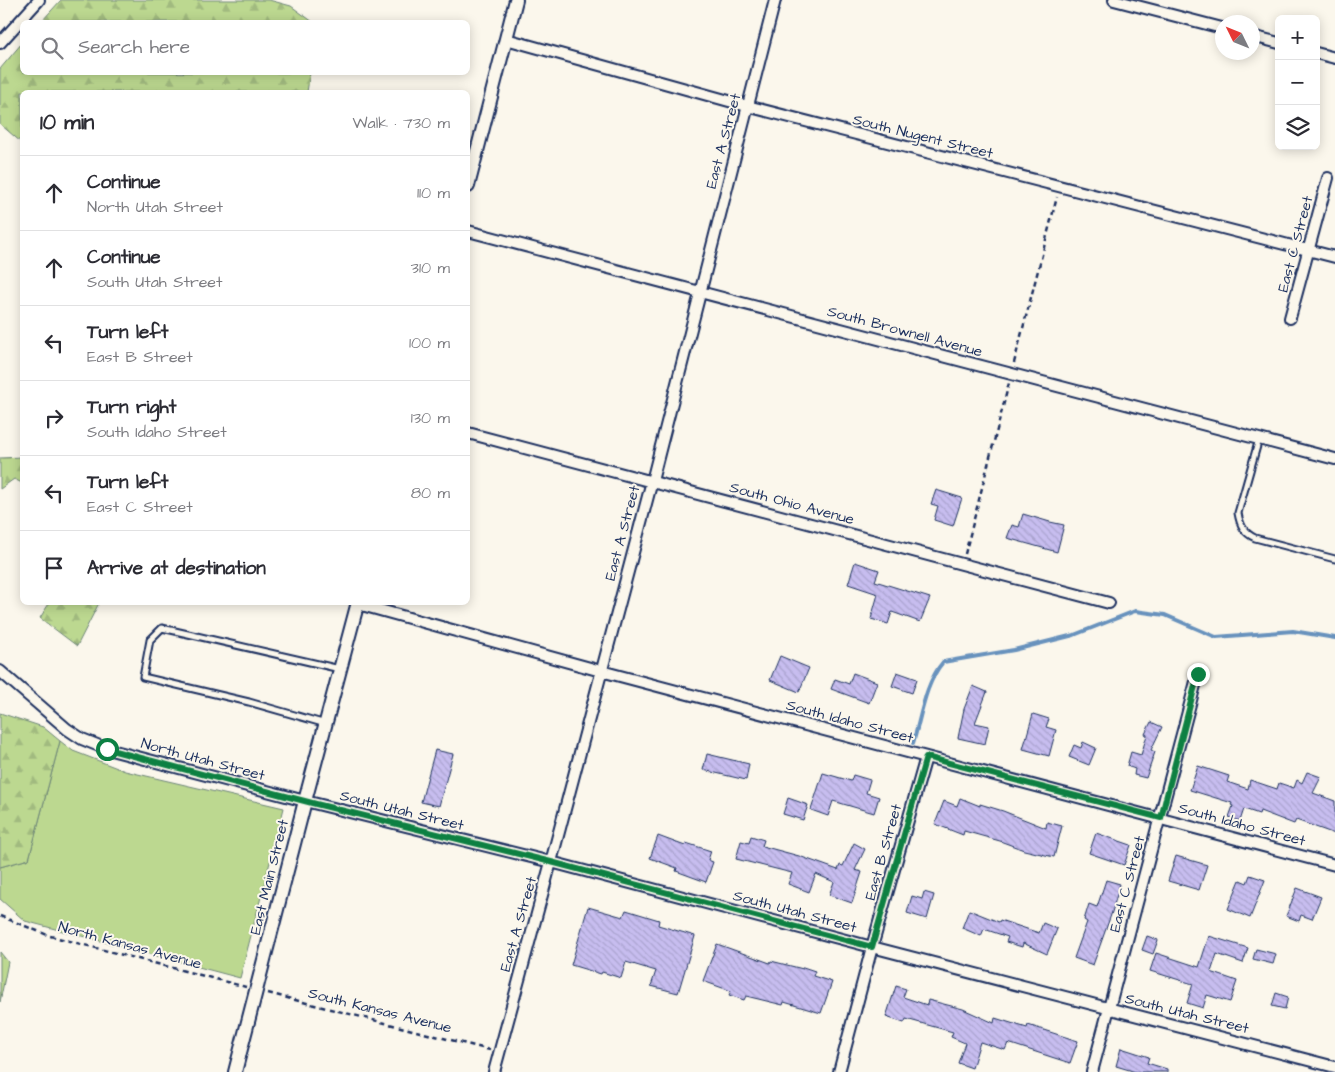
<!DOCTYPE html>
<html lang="en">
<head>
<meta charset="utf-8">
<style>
  body { margin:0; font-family:"Architects Daughter",sans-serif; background:#f2f2f3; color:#2b2b33 }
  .controls { position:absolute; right:15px; top:15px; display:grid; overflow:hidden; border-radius:8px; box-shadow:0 2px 12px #0003 }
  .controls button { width:45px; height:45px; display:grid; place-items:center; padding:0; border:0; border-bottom:1px solid #e1e1e2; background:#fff; color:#2b2b33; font:25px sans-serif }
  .compass { position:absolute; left:1215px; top:15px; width:45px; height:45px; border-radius:50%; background:#fff; box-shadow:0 2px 12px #0003; rotate:313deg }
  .stop { position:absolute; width:15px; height:15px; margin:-11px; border:4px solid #0b8043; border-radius:50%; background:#fff }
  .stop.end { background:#0b8043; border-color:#fff; box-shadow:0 1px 5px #0008 }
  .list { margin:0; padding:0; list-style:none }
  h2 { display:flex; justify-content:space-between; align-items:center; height:65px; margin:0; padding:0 20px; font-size:21px }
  h2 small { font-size:16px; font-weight:400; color:#7c7c81 }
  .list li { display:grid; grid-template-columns:32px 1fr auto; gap:15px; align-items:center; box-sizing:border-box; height:75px; padding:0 20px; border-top:1px solid #e1e1e2 }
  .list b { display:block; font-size:19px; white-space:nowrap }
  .list p { margin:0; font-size:16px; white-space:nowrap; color:#7c7c81 }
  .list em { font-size:16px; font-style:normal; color:#7c7c81 }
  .icon { flex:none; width:28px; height:28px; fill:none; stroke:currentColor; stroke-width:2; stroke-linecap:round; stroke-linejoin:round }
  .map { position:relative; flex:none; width:1335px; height:1072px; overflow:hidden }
  .search { position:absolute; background:#fff; box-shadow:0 2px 12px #0003; left:20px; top:20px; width:450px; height:55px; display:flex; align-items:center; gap:12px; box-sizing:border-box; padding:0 18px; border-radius:8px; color:#7c7c81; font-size:19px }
  .panel { position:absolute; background:#fff; box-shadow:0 2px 12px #0003; left:20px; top:90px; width:450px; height:515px; border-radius:8px }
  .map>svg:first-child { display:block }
  .green { fill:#bcd890; stroke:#6c8477 }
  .forest { fill:url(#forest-firs); stroke:#6c8477 }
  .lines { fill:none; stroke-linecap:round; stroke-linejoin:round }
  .stream { stroke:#6892bd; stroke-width:4 }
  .building { fill:url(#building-back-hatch); stroke:#1b2f5e }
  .service-casing { stroke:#1b2f5e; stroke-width:9 }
  .minor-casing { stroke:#1b2f5e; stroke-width:14 }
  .tertiary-casing { stroke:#1b2f5e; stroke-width:16 }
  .path { stroke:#1b2f5e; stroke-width:2.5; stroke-dasharray:5 4; stroke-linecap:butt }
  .service { stroke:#fbf7ec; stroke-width:5 }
  .minor { stroke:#fbf7ec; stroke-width:10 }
  .tertiary { stroke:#fbf7ec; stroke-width:12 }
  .route { stroke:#0b8043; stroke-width:6 }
  .labels { text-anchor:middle; stroke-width:4; stroke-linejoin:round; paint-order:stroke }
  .street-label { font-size:15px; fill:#1b2f5e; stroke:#fbf7ec }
</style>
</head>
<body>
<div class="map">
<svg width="1335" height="1072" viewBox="0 0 1335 1072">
  <defs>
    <pattern id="forest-firs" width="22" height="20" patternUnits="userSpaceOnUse" patternTransform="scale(1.25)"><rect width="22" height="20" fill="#bcd890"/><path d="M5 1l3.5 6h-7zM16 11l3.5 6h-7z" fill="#a1ba7f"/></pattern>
    <pattern id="building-back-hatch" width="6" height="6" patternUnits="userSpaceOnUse" patternTransform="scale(1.25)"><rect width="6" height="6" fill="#c7bdef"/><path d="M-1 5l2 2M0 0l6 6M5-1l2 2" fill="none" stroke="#aaa3cf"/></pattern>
  </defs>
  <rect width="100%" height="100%" fill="#fbf7ec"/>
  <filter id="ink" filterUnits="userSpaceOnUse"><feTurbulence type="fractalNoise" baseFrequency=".02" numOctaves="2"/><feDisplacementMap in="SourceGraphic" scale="10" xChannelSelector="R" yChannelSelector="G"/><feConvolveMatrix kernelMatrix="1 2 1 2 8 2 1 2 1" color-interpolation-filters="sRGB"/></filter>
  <g filter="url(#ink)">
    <path class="green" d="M60 741 73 751 125 771 284 808 240 978 25 921 0 899V867L29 859Z"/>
    <path class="forest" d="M61 0H269L291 6 313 22H41Z
      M22 43V72L310 73 307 92H22V143L0 124V69Z
      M22 457V483L14 479 0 489V458Z
      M50 602 99 603 77 646 40 618Z
      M0 713 43 727 60 741 29 859 0 867Z
      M0 952 8 962 0 1002Z"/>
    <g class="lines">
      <path class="stream" d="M913 743C921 717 925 683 943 662L1014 650 1074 635 1135 611 1165 615 1216 637 1293 631 1335 638"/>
    </g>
    <path class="building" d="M936 490 962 498 953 526 934 520 938 506 931 504Z
      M1023 514 1050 522 1064 525 1057 552 1007 538 1012 525 1019 527Z
      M855 562 879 570 875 581 930 598 920 622 892 612 888 624 871 619 878 594 848 584Z
      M780 656 809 668 799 692 770 680Z
      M897 672 917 679 912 693 892 686Z
      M853 673 877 682 869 703 831 689 835 679 849 684Z
      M973 686 987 692 975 723 989 726 985 744 958 738 964 709Z
      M1033 714 1049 719 1046 727 1056 730 1049 756 1023 749Z
      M1151 722 1162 727 1151 750 1155 752 1146 778 1134 775 1135 769 1127 766 1131 752 1141 755 1147 735 1145 734Z
      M1083 742 1096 748 1089 765 1069 757 1074 745 1081 748Z
      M435 750 453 754 439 806 421 802Z
      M707 754 749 764 746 780 703 770Z
      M1198 766 1229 776 1227 782 1248 789 1250 780 1277 789 1279 783 1294 788 1297 780 1302 783 1307 772 1321 777 1313 793 1335 801V834L1296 820 1294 824 1260 811 1259 814 1244 809 1240 821 1229 817 1233 806 1231 805 1232 803 1190 790Z
      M823 773 851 781 853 775 870 780 866 793 879 797 874 813 833 801 828 816 811 810Z
      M788 798 808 805 803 820 783 814Z
      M960 798 980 806V804L1003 811 1046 828 1047 822 1062 826 1054 857 1024 850 1000 841 964 831 963 835 935 824 944 801 957 806Z
      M1096 833 1131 845 1124 865 1089 853Z
      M658 836 685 846 686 843 711 851 708 860 713 862 706 882 676 871 677 868 650 858Z
      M751 836 764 840 762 846 799 856 838 870 840 865 843 866 854 843 865 849 855 870 862 872 852 903 829 895 834 882 816 874 809 892 788 884 792 873 736 859 741 841 749 843Z
      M1176 856 1207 865 1199 890 1168 881Z
      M1250 875 1265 880 1250 918 1228 909 1240 880 1247 883Z
      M1106 880 1120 884 1112 912 1093 965 1074 958 1087 922 1084 920 1089 904 1097 907Z
      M1297 888 1321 897 1312 919 1301 915 1299 921 1286 916Z
      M924 892 934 895 927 919 907 913 912 896 922 899Z
      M588 907 623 917 626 910 659 920 658 925 695 936 678 993 651 986 656 971 626 962 621 978 602 972 601 974 571 965Z
      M969 910 999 922 1000 920 1039 933 1043 923 1057 929 1047 954 1023 943 1022 947 1006 942 1008 937 984 929 981 936 962 928Z
      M1147 936 1158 940 1153 954 1142 950Z
      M1209 936 1248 948 1243 963 1217 954 1211 972 1237 981 1230 1002 1207 995 1203 1008 1187 1003 1193 984 1150 971 1156 953 1199 967Z
      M717 944 770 963 771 961 803 969V967L815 971 813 976 832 982 821 1013 784 1002 783 1005 746 996 744 1000 729 995 731 991 703 981Z
      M1256 949 1276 954 1273 964 1253 959Z
      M896 986 906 989 903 997 927 1005 928 1000 963 1009 994 1023 995 1018 1027 1028 1028 1025 1078 1041 1070 1063 1008 1043 1005 1050 980 1042 972 1068 958 1063 965 1043 951 1037 953 1032 906 1019 904 1023 886 1017Z
      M1276 993 1288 997 1285 1009 1272 1006Z
      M1121 1048 1149 1057 1147 1063 1167 1069V1072H1136L1116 1066Z"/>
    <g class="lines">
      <g class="service-casing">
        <path id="service" d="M1259 439 1238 513C1240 525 1244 533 1255 538L1335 559
          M326 724 249 702 143 677 150 640 162 628 340 669"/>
      </g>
      <g class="minor-casing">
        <path id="minor" d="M1114 0 1222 28
          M1252 36 1279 43
          M506 39 747 106 1335 257
          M0 43 39 0
          M1316 53 1335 58
          M468 231 1335 459
          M1290 318 1328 178
          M468 433 1109 603
          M358 604 601 671 1335 865
          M0 671 67 729 82 739 107 749 305 801 551 862 872 947 1335 1067
          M494 1072 551 862 652 481 775 0
          M839 1072 872 947 926 757
          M1092 1072 1198 674"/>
      </g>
      <g class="tertiary-casing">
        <path id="tertiary" d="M468 186 516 0
          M235 1072 305 801 358 602"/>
      </g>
      <path class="path" d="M1014 363 1057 197
        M965 554 1009 383
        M0 916 50 936 246 987
        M268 993 490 1050"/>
      <use href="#service" class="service"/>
      <use href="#minor" class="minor"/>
      <use href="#tertiary" class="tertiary"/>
    </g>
  </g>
  <g class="lines" filter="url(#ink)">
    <path class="route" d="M107 749 316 804 551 862 872 947 926 757 1161 818 1198 674"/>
  </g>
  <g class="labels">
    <g class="street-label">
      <text transform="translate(923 136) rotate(14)" y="5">South Nugent Street</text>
      <text transform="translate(723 141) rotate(-75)" y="5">East A Street</text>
      <text transform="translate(1295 244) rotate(-75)" y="5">East C Street</text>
      <text transform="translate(905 331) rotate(15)" y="5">South Brownell Avenue</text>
      <text transform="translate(792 503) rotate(15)" y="5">South Ohio Avenue</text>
      <text transform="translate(622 533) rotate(-75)" y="5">East A Street</text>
      <text transform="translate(850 721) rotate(15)" y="5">South Idaho Street</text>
      <text transform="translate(203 759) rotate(15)" y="5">North Utah Street</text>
      <text transform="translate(402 810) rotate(14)" y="5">South Utah Street</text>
      <text transform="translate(1242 824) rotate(15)" y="5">South Idaho Street</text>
      <text transform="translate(883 852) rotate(-74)" y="5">East B Street</text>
      <text transform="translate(269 877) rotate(-76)" y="5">East Main Street</text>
      <text transform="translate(1127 884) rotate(-75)" y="5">East C Street</text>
      <text transform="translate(795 911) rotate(15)" y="5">South Utah Street</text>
      <text transform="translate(518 924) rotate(-74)" y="5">East A Street</text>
      <text transform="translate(130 945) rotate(15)" y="5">North Kansas Avenue</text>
      <text transform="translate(380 1010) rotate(14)" y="5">South Kansas Avenue</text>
      <text transform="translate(1187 1013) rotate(14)" y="5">South Utah Street</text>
    </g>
  </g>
</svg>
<div class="controls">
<button>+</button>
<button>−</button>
<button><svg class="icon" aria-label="layers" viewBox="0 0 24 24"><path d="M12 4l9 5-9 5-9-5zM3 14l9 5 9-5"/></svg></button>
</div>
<svg class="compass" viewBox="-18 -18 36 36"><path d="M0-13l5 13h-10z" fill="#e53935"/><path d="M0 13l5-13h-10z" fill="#7c7c81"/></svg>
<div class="stop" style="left:107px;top:749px"></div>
<div class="stop end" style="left:1198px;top:674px"></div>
<div class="search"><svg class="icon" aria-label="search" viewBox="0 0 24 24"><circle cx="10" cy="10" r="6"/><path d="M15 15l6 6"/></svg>Search here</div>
<section class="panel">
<h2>10 min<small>Walk · 730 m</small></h2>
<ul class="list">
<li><svg class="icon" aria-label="ahead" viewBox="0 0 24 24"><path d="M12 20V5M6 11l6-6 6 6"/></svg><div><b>Continue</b><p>North Utah Street</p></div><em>110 m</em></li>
<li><svg class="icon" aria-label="ahead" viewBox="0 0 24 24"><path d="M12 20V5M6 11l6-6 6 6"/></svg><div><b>Continue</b><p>South Utah Street</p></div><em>310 m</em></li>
<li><svg class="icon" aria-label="left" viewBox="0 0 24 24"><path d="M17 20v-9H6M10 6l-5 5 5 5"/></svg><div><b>Turn left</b><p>East B Street</p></div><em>100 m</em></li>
<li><svg class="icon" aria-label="right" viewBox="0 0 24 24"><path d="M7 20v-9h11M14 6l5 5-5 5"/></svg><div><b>Turn right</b><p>South Idaho Street</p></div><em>130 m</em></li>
<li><svg class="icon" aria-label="left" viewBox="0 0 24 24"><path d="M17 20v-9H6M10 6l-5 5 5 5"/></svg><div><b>Turn left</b><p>East C Street</p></div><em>80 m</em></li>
<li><svg class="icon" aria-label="arrive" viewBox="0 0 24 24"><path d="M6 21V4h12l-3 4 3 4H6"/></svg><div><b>Arrive at destination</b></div></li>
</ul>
</section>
</div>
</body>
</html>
